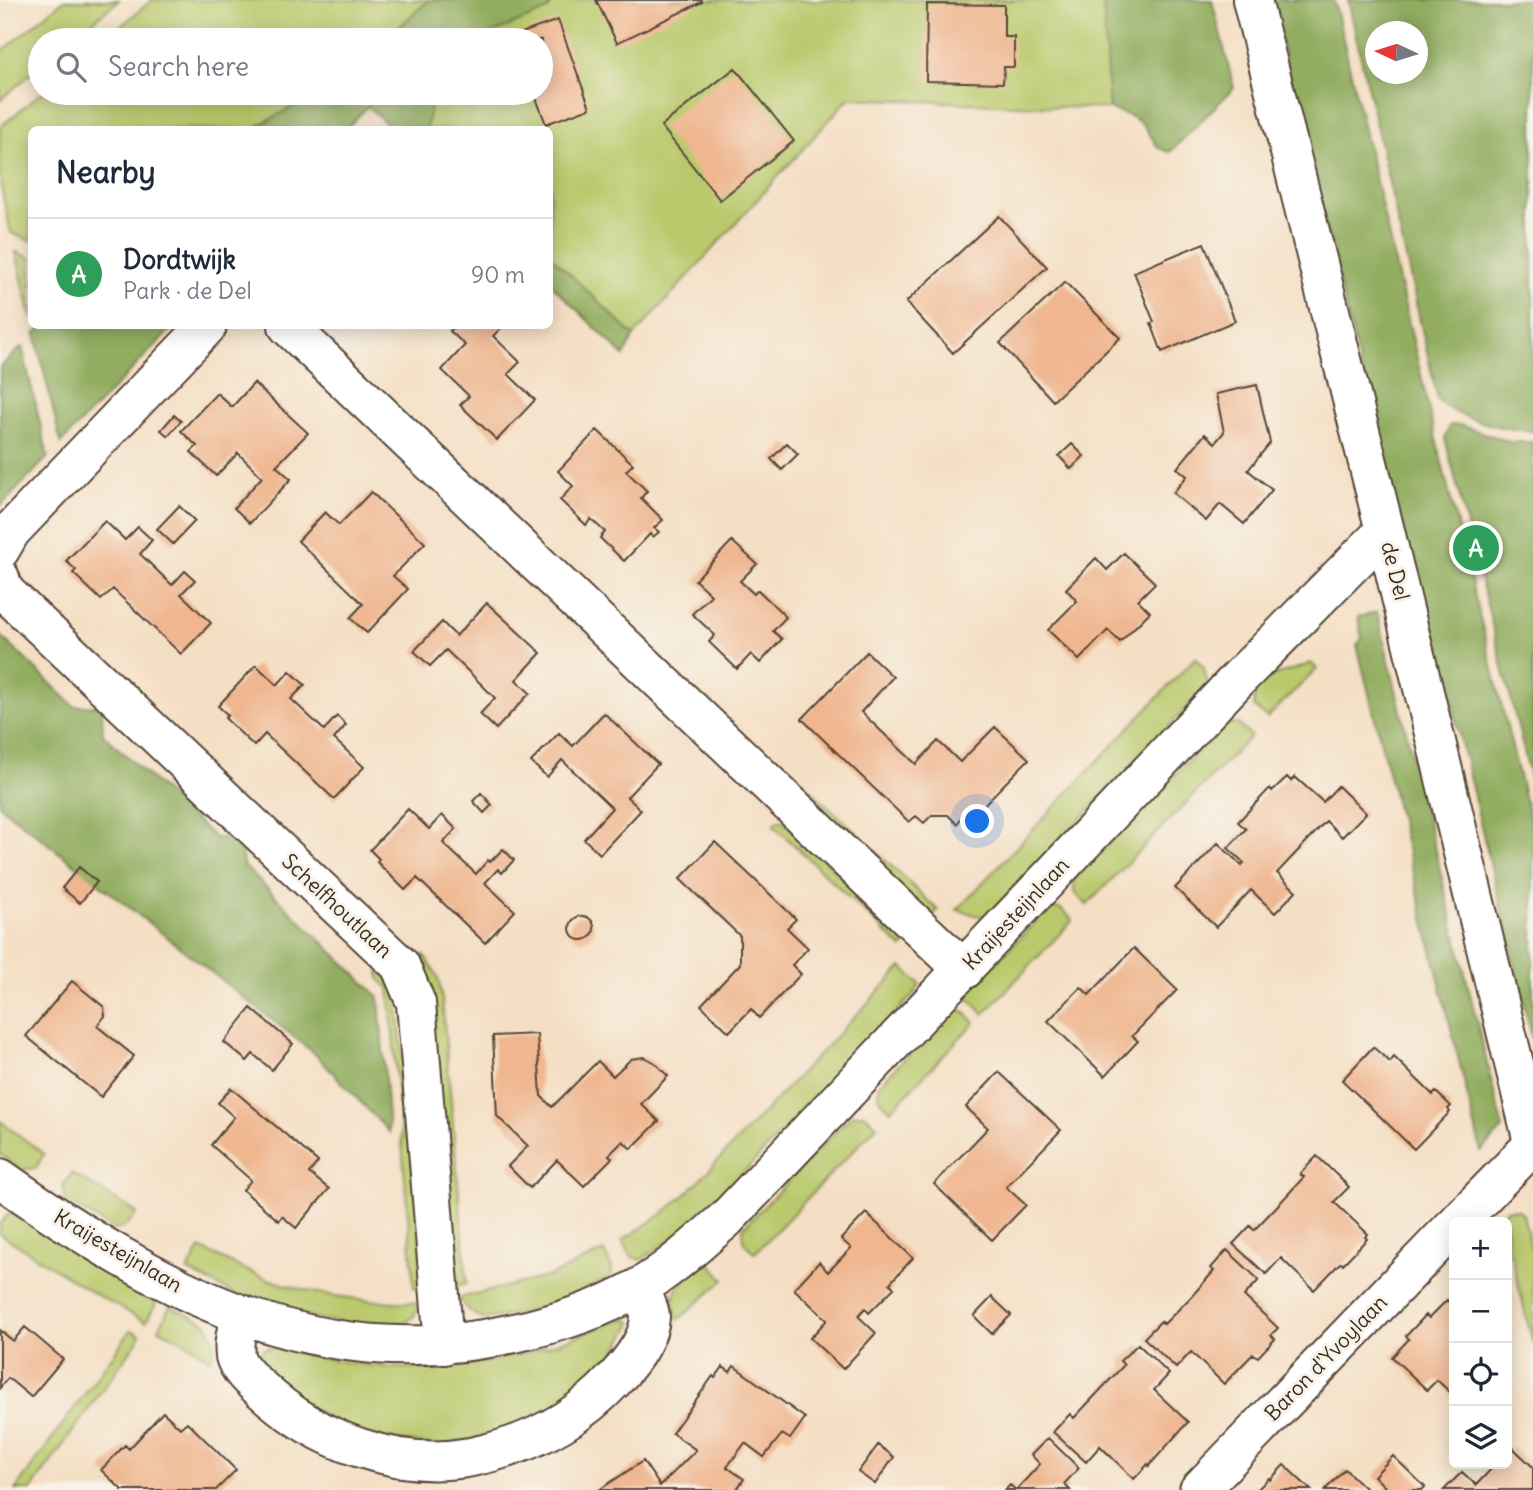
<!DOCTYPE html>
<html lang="en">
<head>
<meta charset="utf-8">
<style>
  body { margin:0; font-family:Delius,sans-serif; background:#f2f2f3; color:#1f2937 }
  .controls { position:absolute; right:21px; bottom:21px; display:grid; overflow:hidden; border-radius:10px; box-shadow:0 4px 18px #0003 }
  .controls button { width:63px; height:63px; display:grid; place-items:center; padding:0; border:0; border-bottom:2px solid #e0e1e3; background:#fff; color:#1f2937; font:35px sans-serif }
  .compass { position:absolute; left:1365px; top:21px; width:63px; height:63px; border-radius:50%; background:#fff; box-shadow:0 4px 18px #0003; rotate:274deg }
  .you { position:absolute; left:978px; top:822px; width:24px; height:24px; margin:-18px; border:5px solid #fff; border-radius:50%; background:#1a73e8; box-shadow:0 0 0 10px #1a73e833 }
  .badge { display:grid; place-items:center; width:46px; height:46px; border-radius:50%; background:#b5179e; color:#fff; font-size:23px; font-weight:700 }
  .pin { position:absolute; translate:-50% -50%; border:4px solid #fff; box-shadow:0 2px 7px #0006 }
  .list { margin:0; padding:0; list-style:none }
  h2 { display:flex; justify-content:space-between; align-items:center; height:91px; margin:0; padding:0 28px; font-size:30px }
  h2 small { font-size:23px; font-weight:400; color:#747a83 }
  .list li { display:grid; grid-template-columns:46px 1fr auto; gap:21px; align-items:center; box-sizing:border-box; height:112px; padding:0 28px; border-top:2px solid #e0e1e3 }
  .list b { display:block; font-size:26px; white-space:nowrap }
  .list p { margin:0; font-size:23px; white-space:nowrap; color:#747a83 }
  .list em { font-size:23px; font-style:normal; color:#747a83 }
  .icon { flex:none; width:38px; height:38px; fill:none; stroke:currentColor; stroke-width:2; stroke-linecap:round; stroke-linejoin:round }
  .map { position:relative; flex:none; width:1533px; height:1490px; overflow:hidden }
  .search { position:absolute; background:#fff; box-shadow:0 4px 18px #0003; left:28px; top:28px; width:525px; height:77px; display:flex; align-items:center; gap:18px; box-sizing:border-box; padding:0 24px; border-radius:38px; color:#747a83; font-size:26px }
  .panel { position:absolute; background:#fff; box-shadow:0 4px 18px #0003; left:28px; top:126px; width:525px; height:203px; border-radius:10px }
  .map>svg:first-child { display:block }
  .green { fill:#b9c96c; stroke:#7a7a45; stroke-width:2 }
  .forest { fill:#92ad60; stroke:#666c3f; stroke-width:2; fill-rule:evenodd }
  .building { fill:#efb68f }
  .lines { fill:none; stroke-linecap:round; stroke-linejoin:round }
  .street-casing { stroke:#574537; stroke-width:42 }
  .street { stroke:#fff; stroke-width:38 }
  .labels { text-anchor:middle; stroke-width:6; stroke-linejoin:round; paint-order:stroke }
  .street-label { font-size:21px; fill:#3b2a1e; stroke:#f7f3e8 }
</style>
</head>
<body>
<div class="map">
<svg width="1533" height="1490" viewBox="0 0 1533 1490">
  <rect width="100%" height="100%" fill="#f7f3e8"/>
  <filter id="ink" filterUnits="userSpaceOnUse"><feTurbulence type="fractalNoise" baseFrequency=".0143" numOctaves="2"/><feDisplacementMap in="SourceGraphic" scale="14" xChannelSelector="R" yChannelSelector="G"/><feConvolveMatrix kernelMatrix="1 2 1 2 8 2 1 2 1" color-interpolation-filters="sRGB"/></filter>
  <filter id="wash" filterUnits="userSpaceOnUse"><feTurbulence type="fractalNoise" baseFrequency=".00686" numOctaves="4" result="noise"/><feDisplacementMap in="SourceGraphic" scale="28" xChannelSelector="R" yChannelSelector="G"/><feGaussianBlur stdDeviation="1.57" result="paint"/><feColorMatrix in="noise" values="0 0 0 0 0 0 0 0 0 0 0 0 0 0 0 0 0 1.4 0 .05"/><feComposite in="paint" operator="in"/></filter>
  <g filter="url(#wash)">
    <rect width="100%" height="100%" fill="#f4dfc4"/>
    <path class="green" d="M64 0H119L71 40H40V66L0 100V53Z
      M152 0H429L384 40H104Z
      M553 0H1103L1109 109 849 98 634 336 550 255V130H426L431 102 436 93H541V40H475L548 10Z
      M41 93H319L252 129 32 130 31 241 11 233 0 183V127Z
      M16 252 31 258V318Z
      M1195 658 1204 668 1208 685 986 918 957 910Z
      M1311 663 1317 669 1267 718 1254 707 1255 687C1278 669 1288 674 1311 663Z
      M1224 724H1238L1251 736 1087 905 1074 892V880Z
      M794 774 938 910 931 918 789 779Z
      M778 820 783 821 909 941 902 948 773 825Z
      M1049 907 1061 909 1073 920 984 1014 965 995Z
      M424 955 438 977 442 999 467 1284 457 1285 418 964Z
      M902 967 920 984 915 993 707 1211 674 1238 641 1260 632 1257 622 1240 661 1215 688 1192Z
      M379 971 396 987 424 1288H414L389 988 379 979Z
      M956 1005 975 1022 891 1110C882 1102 876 1098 879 1085Z
      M859 1114H865L877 1126 755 1253 744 1243 743 1228 852 1115Z
      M0 1121 44 1154 36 1168 21 1170 0 1154Z
      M72 1173 137 1213C130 1223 126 1228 114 1230L65 1200 63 1186Z
      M1512 1209 1519 1210 1523 1214 1533 1256V1344L1507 1240V1222H1502L1501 1216 1506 1210Z
      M9 1214 18 1215 158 1299 146 1322 90 1291 0 1234V1223Z
      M200 1248C226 1261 252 1274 280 1283 325 1298 374 1302 421 1303L414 1316 405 1323 392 1328 323 1320 241 1297 188 1271Z
      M604 1251 612 1268 611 1278 557 1303 515 1315 482 1319 467 1309 459 1298 550 1276Z
      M708 1260 724 1280 678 1320C664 1287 684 1279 708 1260Z
      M170 1306 205 1322C214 1334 217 1346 211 1360L187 1343 159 1329Z
      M625 1318 632 1323 604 1372 517 1430 437 1446 358 1434 287 1394 257 1359 263 1349 271 1347C328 1360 387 1372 446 1367 508 1363 568 1340 625 1318Z
      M131 1330 140 1334 138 1340 31 1490H15Z"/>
    <path class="forest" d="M429 0H553L548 10 475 40H385Z
      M1103 0H1212L1234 88 1170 152 1158 148C1143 122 1139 117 1109 109Z
      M1271 0H1334L1432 423 1533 832V1042L1427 601 1413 586Z
      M1348 0H1533V431C1505 430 1459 419 1438 401ZM1376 32H1418V74H1376Z
      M319 93H436L431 102 426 129H392L368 106 346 129H252Z
      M550 255 634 336 624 356 550 283Z
      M44 326H174L61 443 35 334Z
      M22 347 48 457 0 507V367Z
      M1450 425H1460L1510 442H1533V787L1445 438Z
      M1377 612 1503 1129 1481 1151 1357 645 1362 639 1358 617Z
      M0 635 74 706H98L102 709 103 734 215 838 236 837 241 841 243 865 379 997 389 1132 314 1053 0 806Z"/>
    <g id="blocks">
      <path class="building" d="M596 0H701L702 2 617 43Z
        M927 4 1004 5V37H1014V67H1004L1003 83 926 81Z
        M558 20 590 108 546 124 534 93H541V40H515L513 36Z
        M735 68 794 141 720 200 661 126Z
        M999 216 1047 267 953 353 906 302Z
        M1204 243 1235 321 1162 352 1151 323 1154 322 1134 272Z
        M1065 282 1120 338 1053 401 1000 343Z
        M455 326H503L493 336 520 362 508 374 535 400 497 440 460 405 469 396 442 370 465 345 450 331Z
        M254 383 308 433 276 466 291 479 250 523 234 508 262 477 238 453 216 476 191 452 197 446 181 431 217 393 232 407Z
        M1257 385 1270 443 1248 470 1272 490 1244 524 1220 504 1206 521 1173 493 1187 476 1177 468 1205 434 1215 443 1224 432 1216 394Z
        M174 415 181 421 168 436 161 430Z
        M597 430 633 464 626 471 647 491 641 498 663 520 654 528 659 532 653 537 650 534 624 561 600 538 605 532 591 519 586 525 560 500 573 486 558 471Z
        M787 443 798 454 782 470 771 459Z
        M1072 444 1084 456 1071 469 1059 456Z
        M371 492 425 543 393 576 408 589 367 633 350 618 363 604 298 541 325 512 339 525Z
        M179 506 195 521 173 544 157 529Z
        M105 521 125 540 138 527 152 540 140 554 172 585 185 571 195 580 181 594 211 623 181 654 113 589 101 600 73 573 76 570 66 561Z
        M732 541 757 564 740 581 754 594 758 590 786 617 773 631 782 639 760 663 751 654 737 669 709 642 715 635 692 614 711 595 695 580Z
        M1124 553 1155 583 1138 600 1150 612 1120 642 1108 630 1079 660 1048 630 1077 601 1066 589 1096 558 1107 570Z
        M487 603 541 653 516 680 530 693 496 729 480 714 495 698 471 674 446 650 430 666 414 651 442 622 456 636Z
        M867 652 893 677 861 712 916 764 938 741 960 762 995 727 1029 759 969 820 963 815 957 824 948 815H932L924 823 916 816 909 822 802 719Z
        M256 665 277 685 290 671 305 685 291 699 324 730 337 716 346 725 334 739 364 767 334 799 265 734 254 746 225 718 228 715 218 706Z
        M604 713 658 764 627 797 641 810 600 854 584 839 612 808 562 760 547 777 531 762 559 733 573 746Z
        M1287 777 1291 781 1295 777 1323 802 1338 786 1366 813 1342 837 1326 821 1277 873 1296 891 1275 913 1251 890 1216 927 1175 888 1218 843 1242 866 1244 863 1228 848 1246 829 1238 822 1270 788 1272 791Z
        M481 793 492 805 484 813 473 801Z
        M408 809 429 829 442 815 456 829 443 843 476 874 488 860 490 862 503 849 514 860 502 873 498 869 485 883 515 911 485 943 417 878 405 890 377 862 379 859 370 850Z
        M715 842 796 919 787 928 808 948 792 965 801 974 759 1018 751 1009 729 1032 701 1005 740 964V936L680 879Z
        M79 867 97 882 80 903 62 888Z
        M570 928a12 12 0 1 1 24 0a12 12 0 1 1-24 0Z
        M1134 948 1177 990 1132 1036 1138 1041 1105 1076 1048 1021 1081 987 1089 995Z
        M72 981 104 1007 105 1016 97 1026 134 1056 101 1097 26 1036Z
        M251 1008 293 1044 272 1070 253 1054 247 1061 224 1042Z
        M537 1034 541 1096 552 1107 598 1061 613 1076 631 1059 644 1057 654 1062 668 1076 641 1104 659 1121 631 1149 623 1141 609 1155 612 1158 584 1186 557 1160 530 1188 508 1166 528 1146 497 1116 493 1036Z
        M1373 1047 1390 1062 1394 1057 1433 1095 1436 1092 1451 1106 1448 1109 1450 1112 1414 1149 1342 1080Z
        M999 1072 1061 1130 1006 1187 1026 1205 992 1240 934 1184 988 1128 966 1107Z
        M231 1088 318 1162 309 1173 329 1189 296 1228 282 1216 279 1221 243 1190 251 1180 211 1145 234 1117 218 1103Z
        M1317 1156 1349 1187 1334 1202 1368 1234 1365 1237 1367 1239 1343 1264 1340 1263 1314 1290 1281 1258 1266 1274 1233 1244 1250 1226 1254 1230 1279 1204 1304 1177 1300 1174Z
        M866 1213 913 1258 890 1283 894 1288 869 1313 865 1308 858 1316 876 1333 843 1369 810 1338 827 1320 794 1289 819 1262 828 1272 851 1248 841 1239Z
        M1227 1250 1259 1280 1244 1296 1278 1328 1271 1335 1275 1339 1258 1357 1253 1354 1224 1384 1191 1352 1176 1368 1144 1338 1161 1321 1164 1324 1190 1298 1214 1271 1211 1268Z
        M992 1297 1011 1315 992 1334 974 1316Z
        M1447 1300 1454 1307V1396L1437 1380 1427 1390 1392 1357 1409 1339 1406 1336 1426 1315 1429 1318Z
        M25 1327 63 1359 31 1397 8 1378 0 1388V1330L13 1341Z
        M1138 1344 1169 1374 1154 1390 1188 1422 1149 1466 1148 1464 1134 1479 1100 1446 1086 1462 1053 1432 1070 1414 1074 1418 1124 1365 1120 1361Z
        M734 1366 805 1418 790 1439 782 1434 764 1457 745 1443 727 1467 744 1479 736 1490H599L643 1461 660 1486 696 1450 672 1433 713 1376 715 1378 723 1367 730 1372Z
        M163 1412 180 1428 187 1422 236 1470 216 1490H122L101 1470 125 1445 129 1449Z
        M1048 1438 1079 1468 1064 1484 1070 1490H1005L1010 1485 1016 1490 1040 1464 1031 1455Z
        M878 1445 894 1457 875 1484 858 1472Z
        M1512 1447 1533 1467V1490H1444L1462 1472 1476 1485 1496 1464H1507V1453Z
        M1393 1456 1425 1487 1422 1490H1388L1374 1476Z
        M1284 1465 1311 1490H1257L1269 1478 1270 1480Z
        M1345 1469 1367 1490H1325Z"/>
    </g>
  </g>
  <g filter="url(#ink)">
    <use href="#blocks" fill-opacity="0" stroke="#574537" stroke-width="2"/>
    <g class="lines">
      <g class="street-casing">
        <path id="street" d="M1252 0 1385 531 1533 1142
          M288 326 964 970
          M0 550 11 531 207 326
          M0 578 4 591 400 965 416 1003 444 1345
          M0 1178C159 1289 314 1379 514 1333 556 1324 601 1309 638 1288 670 1270 698 1243 726 1219L1237 680 1385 531
          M1458 1222 1533 1145
          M241 1315C237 1329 233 1341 235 1356 238 1369 252 1381 261 1389 316 1440 396 1471 471 1457 526 1446 576 1421 614 1380 629 1364 649 1340 650 1317 650 1308 642 1296 639 1288
          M1199 1490 1454 1226"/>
      </g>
      <use href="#street" class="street"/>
    </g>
  </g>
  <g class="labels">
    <g class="street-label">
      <text transform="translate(1395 571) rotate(76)" y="7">de Del</text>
      <text transform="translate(337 906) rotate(43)" y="7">Schelfhoutlaan</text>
      <text transform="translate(1016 914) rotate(-47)" y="7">Kraijesteijnlaan</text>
      <text transform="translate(118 1251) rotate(30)" y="7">Kraijesteijnlaan</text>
      <text transform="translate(1326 1358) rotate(-46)" y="7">Baron d'Yvoylaan</text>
    </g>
  </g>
</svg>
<div class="controls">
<button>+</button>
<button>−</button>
<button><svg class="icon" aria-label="locate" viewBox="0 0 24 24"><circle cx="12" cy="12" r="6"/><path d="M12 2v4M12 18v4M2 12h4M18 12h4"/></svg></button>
<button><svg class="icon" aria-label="layers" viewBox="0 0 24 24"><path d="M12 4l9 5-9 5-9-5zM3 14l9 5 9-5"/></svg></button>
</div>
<svg class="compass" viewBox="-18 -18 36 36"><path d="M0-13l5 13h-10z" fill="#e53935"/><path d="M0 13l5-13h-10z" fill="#747a83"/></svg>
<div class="you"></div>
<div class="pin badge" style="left:1476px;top:548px;background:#2e9e5b">A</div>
<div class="search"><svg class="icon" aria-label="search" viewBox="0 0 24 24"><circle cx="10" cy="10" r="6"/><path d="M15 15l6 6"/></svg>Search here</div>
<section class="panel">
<h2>Nearby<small></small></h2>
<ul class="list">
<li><span class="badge" style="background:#2e9e5b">A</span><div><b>Dordtwijk</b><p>Park · de Del</p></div><em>90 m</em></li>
</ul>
</section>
</div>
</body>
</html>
